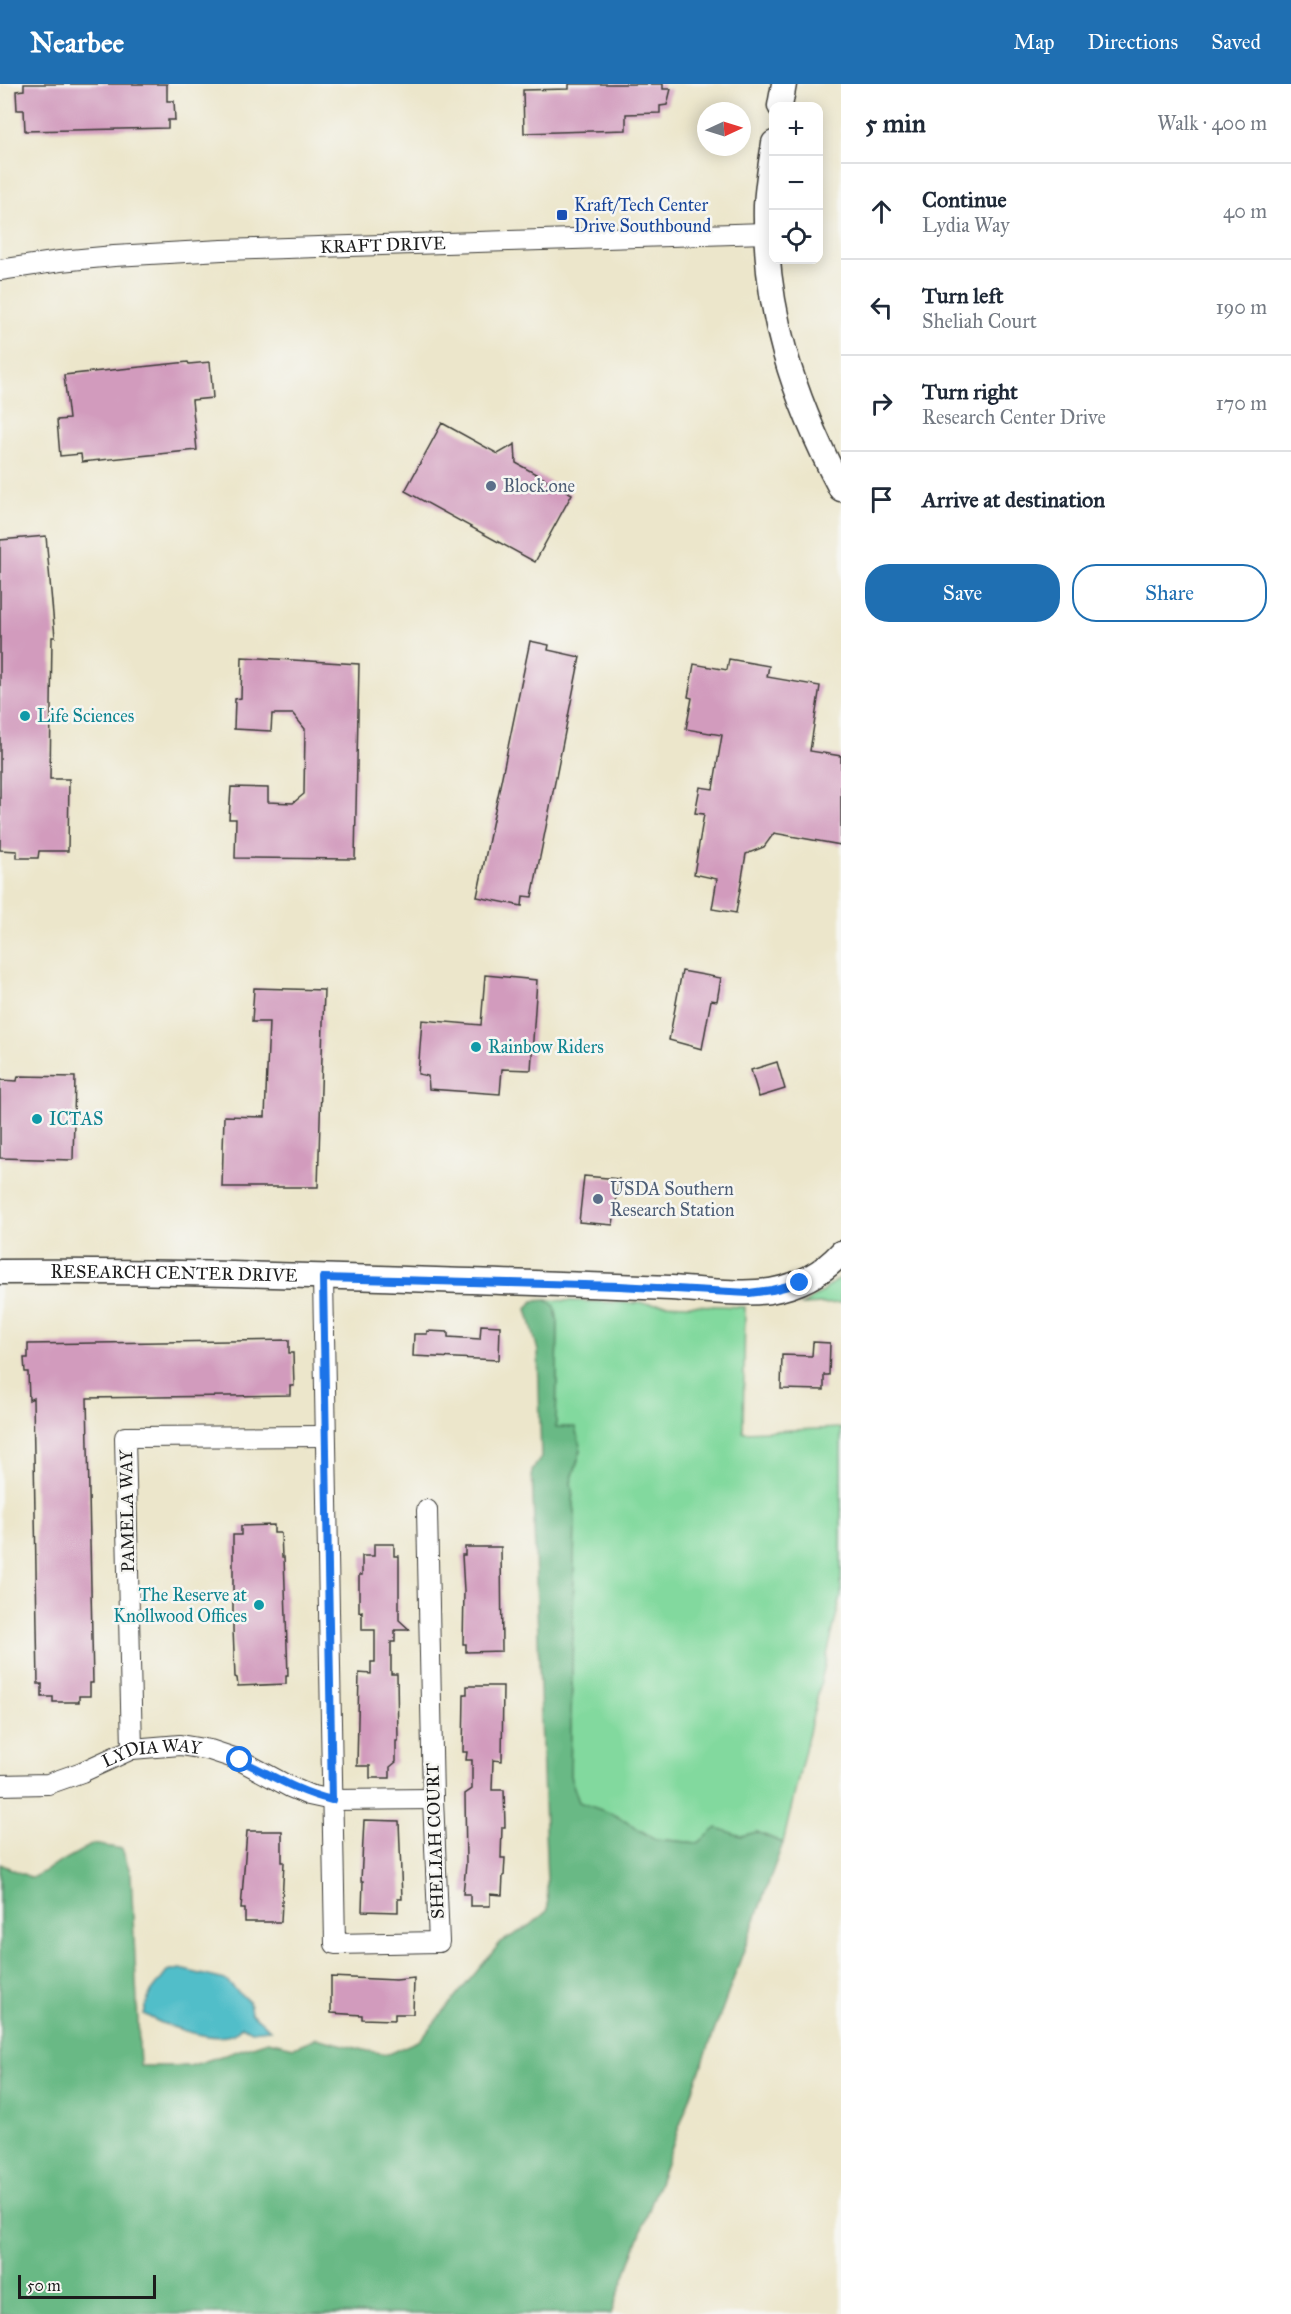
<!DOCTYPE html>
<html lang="en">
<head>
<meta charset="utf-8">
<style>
  body { margin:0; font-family:"IM FELL Great Primer",serif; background:#f6f6f7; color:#1f2937 }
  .controls { position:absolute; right:18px; top:18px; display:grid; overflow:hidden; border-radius:12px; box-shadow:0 3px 15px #0003 }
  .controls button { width:54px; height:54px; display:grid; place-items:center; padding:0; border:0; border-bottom:2px solid #e0e1e3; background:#fff; color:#1f2937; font:30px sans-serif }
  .compass { position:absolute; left:697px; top:18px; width:54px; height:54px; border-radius:50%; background:#fff; box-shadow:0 3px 15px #0003; rotate:86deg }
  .scale { position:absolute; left:18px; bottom:15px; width:138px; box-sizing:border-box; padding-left:6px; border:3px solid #1c1c1c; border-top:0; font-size:16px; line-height:21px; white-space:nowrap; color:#1c1c1c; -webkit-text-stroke:4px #f6f6f2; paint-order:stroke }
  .stop { position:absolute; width:18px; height:18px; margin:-14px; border:4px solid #1a73e8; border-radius:50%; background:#fff }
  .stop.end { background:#1a73e8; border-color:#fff; box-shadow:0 2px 6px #0008 }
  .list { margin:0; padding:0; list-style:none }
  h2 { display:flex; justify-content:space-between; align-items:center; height:78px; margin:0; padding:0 24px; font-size:26px }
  h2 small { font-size:20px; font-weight:400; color:#747a83 }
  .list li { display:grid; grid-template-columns:39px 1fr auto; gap:18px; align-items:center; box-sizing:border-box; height:96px; padding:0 24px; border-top:2px solid #e0e1e3 }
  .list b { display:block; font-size:22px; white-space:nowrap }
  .list p { margin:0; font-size:20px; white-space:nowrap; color:#747a83 }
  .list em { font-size:20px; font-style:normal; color:#747a83 }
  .actions { display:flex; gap:12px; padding:18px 24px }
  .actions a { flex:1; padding:14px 0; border:2px solid #1f6fb2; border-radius:24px; text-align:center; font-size:21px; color:#1f6fb2 }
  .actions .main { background:#1f6fb2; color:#fff }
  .icon { flex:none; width:33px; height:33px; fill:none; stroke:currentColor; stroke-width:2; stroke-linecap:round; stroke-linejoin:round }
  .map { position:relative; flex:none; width:841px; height:2230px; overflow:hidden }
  header { display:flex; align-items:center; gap:36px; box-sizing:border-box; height:84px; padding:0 30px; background:#1f6fb2; color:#fff }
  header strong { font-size:28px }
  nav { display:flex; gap:33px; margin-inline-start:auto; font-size:21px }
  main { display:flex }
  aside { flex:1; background:#fff }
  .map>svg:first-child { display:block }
  .green { fill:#82d99e; stroke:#4f7a5d; stroke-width:1.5 }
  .forest { fill:#69b985; stroke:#426a50; stroke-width:1.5 }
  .water { fill:#51bec9; stroke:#366d72; stroke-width:1.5 }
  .building { fill:#d29bbd }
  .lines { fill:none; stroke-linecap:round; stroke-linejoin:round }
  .minor-casing { stroke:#3b3a36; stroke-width:22 }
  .major-casing { stroke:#3b3a36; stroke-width:27 }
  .minor { stroke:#fff; stroke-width:20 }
  .major { stroke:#fff; stroke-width:24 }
  .route { stroke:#1a73e8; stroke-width:8 }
  .transit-dot { fill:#1a4fb4; stroke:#f6f6f2; stroke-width:2 }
  .service-dot { fill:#5c6f8a; stroke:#f6f6f2; stroke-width:2 }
  .culture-dot { fill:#0f9aa8; stroke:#f6f6f2; stroke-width:2 }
  .labels { text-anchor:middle; stroke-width:5; stroke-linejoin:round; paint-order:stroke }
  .transit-label { font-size:18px; fill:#164399; stroke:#f6f6f2; text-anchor:start }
  .street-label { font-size:18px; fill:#1c1c1c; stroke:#f6f6f2 }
  .service-label { font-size:18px; fill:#4e5e75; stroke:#f6f6f2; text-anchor:start }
  .culture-label { font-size:18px; fill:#0d838f; stroke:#f6f6f2; text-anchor:start }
</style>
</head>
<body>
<header>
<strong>Nearbee</strong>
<nav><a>Map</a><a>Directions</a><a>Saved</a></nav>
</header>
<main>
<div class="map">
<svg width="841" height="2230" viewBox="0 0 841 2230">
  <rect width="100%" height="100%" fill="#f6f6f2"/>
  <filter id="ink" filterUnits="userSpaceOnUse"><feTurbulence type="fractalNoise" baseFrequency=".0167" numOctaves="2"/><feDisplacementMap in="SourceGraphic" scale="12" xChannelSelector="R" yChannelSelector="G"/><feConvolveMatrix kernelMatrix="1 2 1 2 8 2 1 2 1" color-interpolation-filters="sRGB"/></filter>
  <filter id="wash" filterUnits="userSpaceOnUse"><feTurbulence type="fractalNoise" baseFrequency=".008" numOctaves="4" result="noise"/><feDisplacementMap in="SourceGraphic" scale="24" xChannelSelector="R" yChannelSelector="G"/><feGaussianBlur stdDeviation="1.35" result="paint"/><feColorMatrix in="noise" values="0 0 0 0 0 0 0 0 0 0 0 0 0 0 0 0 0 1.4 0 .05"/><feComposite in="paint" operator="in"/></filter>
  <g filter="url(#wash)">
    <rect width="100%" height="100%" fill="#ece6cb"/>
    <path class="green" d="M841 1193V1219L802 1221 822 1208Z
      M546 1216 745 1223 743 1348 841 1344V1512L783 1759 757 1748 741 1752 717 1745 698 1759 655 1755 615 1731 579 1719 570 1692 575 1429 571 1398 581 1366 556 1343 558 1239Z"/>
    <path class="forest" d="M546 1216 555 1222 558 1239 556 1343H575L581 1366 571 1398 575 1429 570 1692 579 1718 615 1731 654 1755 698 1759 717 1744 741 1752 757 1748 783 1759 611 2230H0V1780L32 1794 93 1760 122 1765 131 1790 140 1982H190L268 1957 294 1963 316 1954 368 1967 388 1970 420 1956 501 1858 531 1841 548 1826 532 1386 541 1374 538 1267 527 1225 533 1217Z"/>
    <path class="water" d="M180 1885 225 1896 249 1918 251 1929 270 1945 251 1947 242 1942C239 1945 235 1950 231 1951 211 1958 161 1941 144 1930L149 1911 167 1888Z"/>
    <g id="blocks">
      <path class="building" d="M24 0H167V17H174L175 36H168V44L25 47 24 26H17L16 7 24 6Z
        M569 0H663V5H671L667 21 660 22V29L626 30V46L524 49 523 6 569 5Z
        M188 278 189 280 210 278 213 314 192 316 197 366 82 378 81 370 60 372 57 336 69 335 64 291Z
        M442 339 498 370 515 360 516 379 572 410 535 478 405 407Z
        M46 452 55 553H52L50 695H69L68 767H39L38 774H17V767L0 766V456Z
        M530 557 549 561 548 566 580 573 532 813 523 812 522 822 477 813Z
        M242 573 359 580 355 775 235 774 236 735H229L231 703 268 704V718L293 719 304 710 305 645 293 630H272L271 647 234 645 235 615 241 614Z
        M729 575 769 582 767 593 820 602 810 667 841 672V761L774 749 764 763 746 770 736 829 712 825 717 795 694 790 704 730 695 729 700 703 713 705 722 651 686 645 692 614 688 613 694 580 727 586Z
        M682 887 721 894 717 917 711 916 702 965 669 956Z
        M485 891 537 896 531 986 502 985 500 1010 429 1005 428 992 418 990 422 936 481 941Z
        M254 904 324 906 318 1103H222L224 1032 265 1033 269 938H252Z
        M777 978 785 1005 759 1013 751 986Z
        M18 992 75 993 73 1076 0 1074V996L17 997Z
        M584 1092 619 1095 613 1141 579 1138Z
        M481 1241 500 1242 499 1276 413 1272 414 1250H427V1247L448 1248V1253L480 1255Z
        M289 1256V1269H293L294 1302H290V1311L87 1314 93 1599H90V1612H79V1618H53V1613H42V1600H38L33 1314 29 1316 28 1288H25L24 1274H28V1260Z
        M813 1258 830 1259 829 1291H824V1306L781 1305 782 1271 812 1272Z
        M274 1441V1449H281L282 1473H284L288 1592H286V1600L238 1602 237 1594 235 1593 233 1545V1451H241V1442Z
        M374 1460H394V1472H399V1536L410 1546H395V1558H391V1590H397L398 1657H396V1678L390 1683V1694H370V1682H357L359 1589 371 1590V1578H375V1546H362V1527L359 1528V1491H362V1472H374Z
        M465 1463H501L502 1567 466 1568V1560H463L464 1507 462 1471H465Z
        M467 1602H503L502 1677 493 1676 492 1706H504L505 1743H502L501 1774H505L504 1792H503L502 1811 490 1810V1822H470V1810H463L466 1780 465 1710 472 1705V1676H466L467 1668H463L464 1610H467Z
        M364 1736 399 1737 402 1815H398V1828L362 1827 363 1797H361Z
        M247 1747H282V1778H284L281 1838H245V1825H241Z
        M331 1893 396 1896 414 1894 413 1930H395V1936L362 1935V1931L331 1929Z"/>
    </g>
  </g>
  <g filter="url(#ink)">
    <use href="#blocks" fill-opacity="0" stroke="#3b3a36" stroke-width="1.5"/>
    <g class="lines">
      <g class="minor-casing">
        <g id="minor">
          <path id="s1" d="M0 186 60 177 114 172 222 166 766 149"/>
          <path d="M323 1194 335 1860 439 1858 433 1715 427 1426"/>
          <path d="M132 1665 125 1353 325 1352"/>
          <path id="s2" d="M0 1701 48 1700 82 1688 132 1665 180 1661 210 1666 240 1676 290 1703 309 1711 332 1716 433 1715"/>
        </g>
      </g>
      <g class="major-casing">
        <g id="major">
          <path d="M780 22 784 0"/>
          <path d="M774 59C771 79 767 101 766 122 764 226 793 314 841 405"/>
          <path id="s3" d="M0 1188C178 1186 357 1194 535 1199 580 1201 625 1202 671 1204 703 1206 738 1211 770 1207 798 1202 822 1190 841 1169"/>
        </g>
      </g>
      <use href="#minor" class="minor"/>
      <use href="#major" class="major"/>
    </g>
  </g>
  <g class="lines" filter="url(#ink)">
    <path class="route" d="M240 1676C271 1691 298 1708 332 1716L323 1194 619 1202 749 1209 772 1206 800 1199"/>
  </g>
  <rect class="transit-dot" x="556" y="125" width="12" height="12" rx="3"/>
  <g class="service-dot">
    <circle cx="491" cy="402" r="6"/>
    <circle cx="598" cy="1115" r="6"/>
  </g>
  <g class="culture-dot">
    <circle cx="25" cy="632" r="6"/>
    <circle cx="476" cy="963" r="6"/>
    <circle cx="37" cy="1035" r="6"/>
    <circle cx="259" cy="1521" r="6"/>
  </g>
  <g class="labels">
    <g class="transit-label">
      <text x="574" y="127">Kraft/Tech Center<tspan x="574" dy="21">Drive Southbound</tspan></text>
    </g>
    <g class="street-label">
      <text dy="6" stroke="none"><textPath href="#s1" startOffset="384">KRAFT DRIVE</textPath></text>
      <text dy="6" stroke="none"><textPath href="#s3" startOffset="174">RESEARCH CENTER DRIVE</textPath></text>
      <text transform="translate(127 1427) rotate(-91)" y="6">PAMELA WAY</text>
      <text dy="6" stroke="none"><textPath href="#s2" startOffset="158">LYDIA WAY</textPath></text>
      <text transform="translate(435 1757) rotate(-92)" y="6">SHELIAH COURT</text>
    </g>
    <g class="service-label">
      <text x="503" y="408">Block.one</text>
      <text x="610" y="1111">USDA Southern<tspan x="610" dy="21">Research Station</tspan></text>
    </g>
    <g class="culture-label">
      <text x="37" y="638">Life Sciences</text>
      <text x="488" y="969">Rainbow Riders</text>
      <text x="49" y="1041">ICTAS</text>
      <text x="247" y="1517" text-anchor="end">The Reserve at<tspan x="247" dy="21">Knollwood Offices</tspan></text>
    </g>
  </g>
</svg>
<div class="controls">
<button>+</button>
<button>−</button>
<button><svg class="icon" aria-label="locate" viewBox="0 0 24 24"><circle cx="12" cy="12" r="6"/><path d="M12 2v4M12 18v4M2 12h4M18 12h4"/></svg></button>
</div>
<svg class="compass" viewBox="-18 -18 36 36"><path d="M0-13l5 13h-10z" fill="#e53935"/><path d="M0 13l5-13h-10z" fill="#747a83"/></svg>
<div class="scale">50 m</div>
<div class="stop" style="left:240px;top:1676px"></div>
<div class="stop end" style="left:800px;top:1199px"></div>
</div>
<aside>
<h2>5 min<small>Walk · 400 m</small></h2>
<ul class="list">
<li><svg class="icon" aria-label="ahead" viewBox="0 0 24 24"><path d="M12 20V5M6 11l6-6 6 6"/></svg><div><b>Continue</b><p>Lydia Way</p></div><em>40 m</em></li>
<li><svg class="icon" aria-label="left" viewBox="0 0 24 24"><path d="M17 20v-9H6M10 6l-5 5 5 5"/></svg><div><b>Turn left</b><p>Sheliah Court</p></div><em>190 m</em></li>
<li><svg class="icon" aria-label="right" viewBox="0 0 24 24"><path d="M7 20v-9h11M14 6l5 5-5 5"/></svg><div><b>Turn right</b><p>Research Center Drive</p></div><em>170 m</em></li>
<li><svg class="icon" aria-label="arrive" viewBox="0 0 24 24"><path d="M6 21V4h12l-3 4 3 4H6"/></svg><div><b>Arrive at destination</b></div></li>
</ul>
<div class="actions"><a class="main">Save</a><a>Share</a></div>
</aside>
</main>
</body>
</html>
